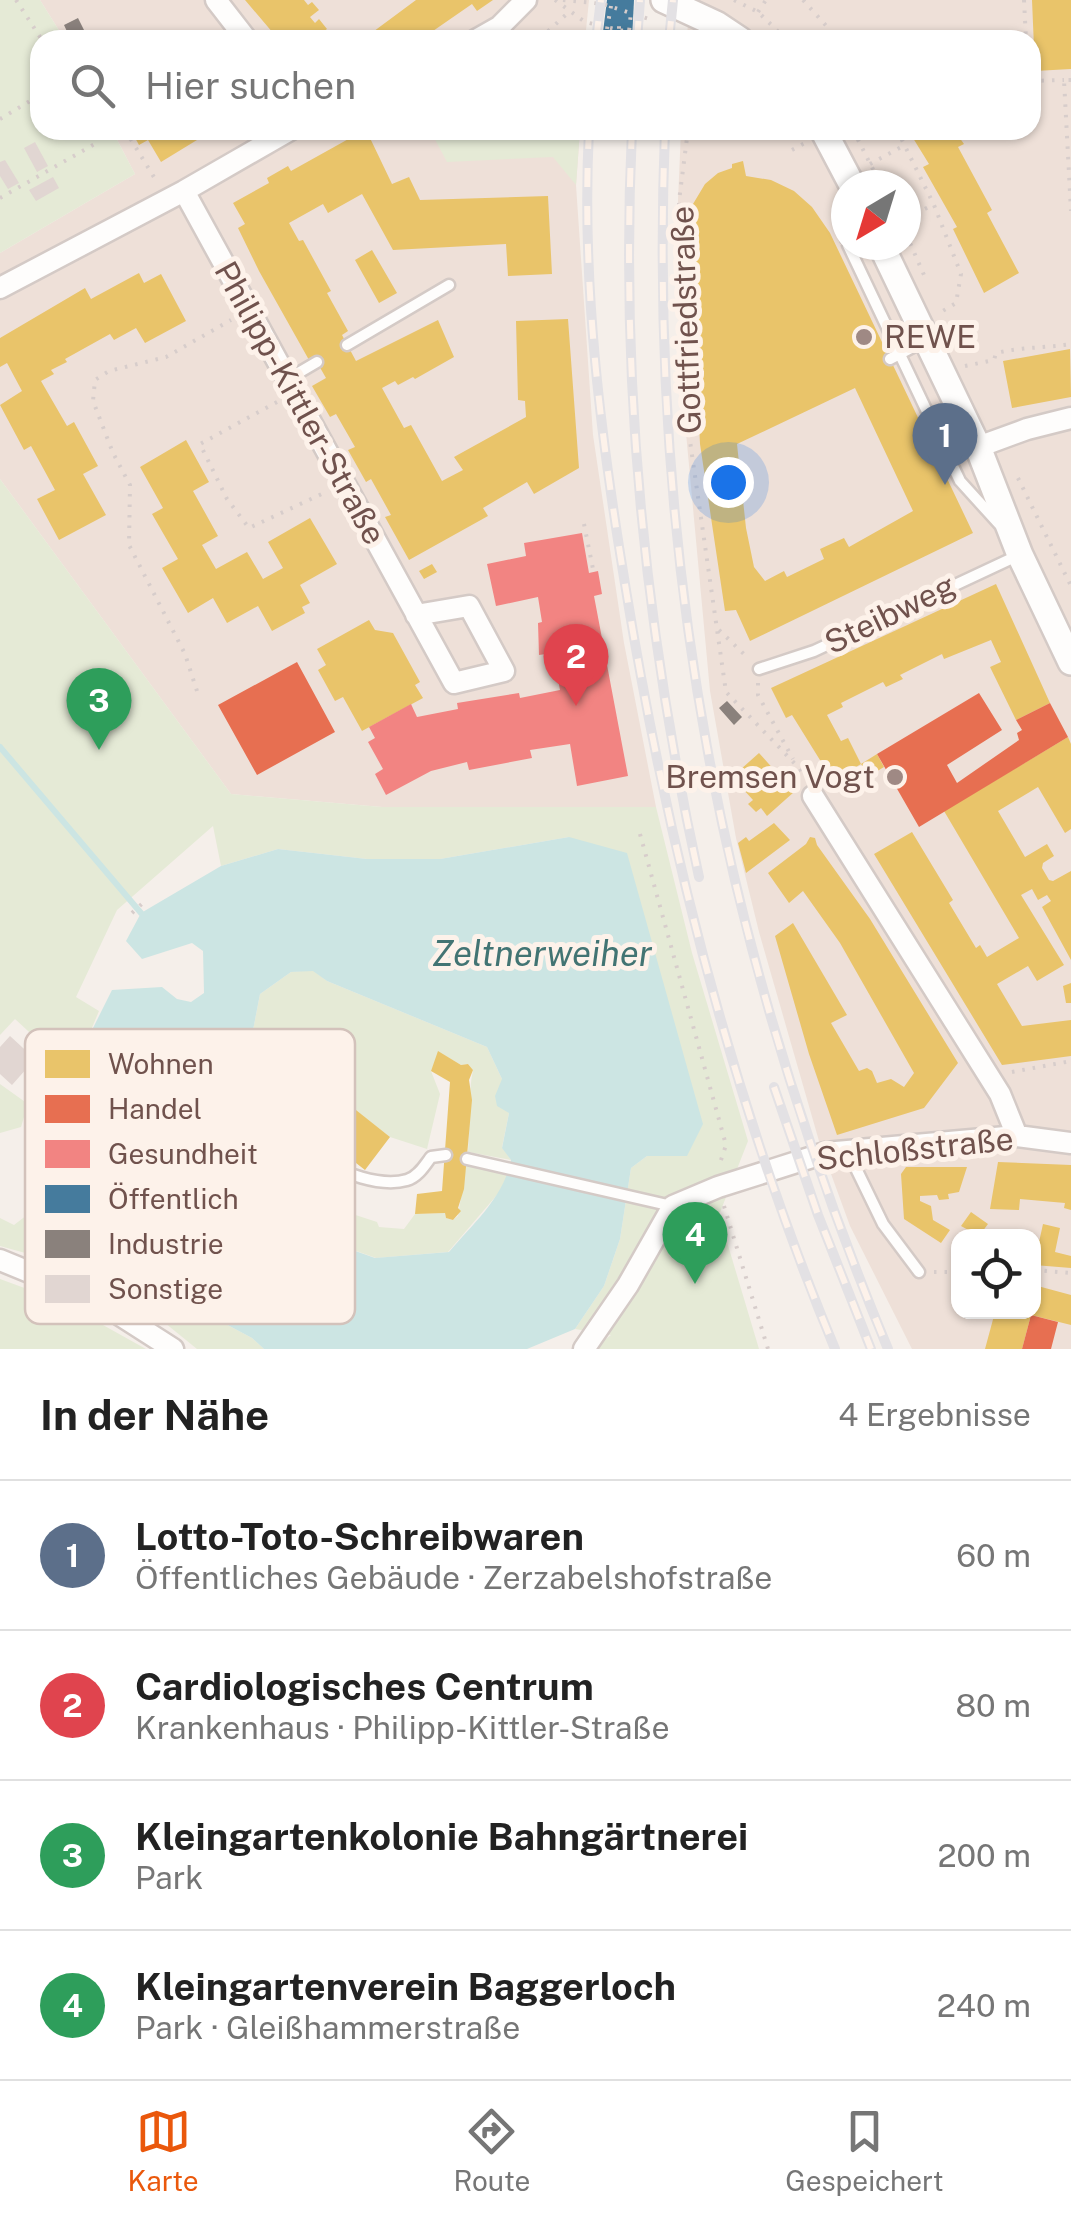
<!DOCTYPE html>
<html lang="de">
<head>
<meta charset="utf-8">
<style>
  body { margin:0; font-family:"Public Sans",sans-serif; background:#f6f6f6; color:#222 }
  .controls { position:absolute; right:30px; bottom:30px; display:grid; overflow:hidden; border-radius:20px; box-shadow:0 2px 8px #0004 }
  .controls button { width:90px; height:90px; display:grid; place-items:center; padding:0; border:0; border-bottom:2px solid #e0e0e0; background:#fff; color:#222; font:50px sans-serif }
  .compass { position:absolute; left:831px; top:170px; width:90px; height:90px; border-radius:50%; background:#fff; box-shadow:0 2px 8px #0004; rotate:218deg }
  .you { position:absolute; left:728px; top:482px; width:35px; height:35px; margin:-25px; border:8px solid #fff; border-radius:50%; background:#1a73e8; box-shadow:0 0 0 15px #1a73e833 }
  .badge { display:grid; place-items:center; width:65px; height:65px; border-radius:50%; background:#ea580c; color:#fff; font-size:32px; font-weight:700 }
  .pin { position:absolute; translate:-50% -82px; filter:drop-shadow(0 2px 5px #0008) }
  .pin::after { content:''; position:absolute; top:52px; width:35px; height:30px; background:inherit; clip-path:polygon(0 0,100% 0,50% 100%) }
  .list { margin:0; padding:0; list-style:none }
  h2 { display:flex; justify-content:space-between; align-items:center; height:130px; margin:0; padding:0 40px; font-size:42px }
  h2 small { font-size:32px; font-weight:400; color:#767676 }
  .list li { display:grid; grid-template-columns:65px 1fr auto; gap:30px; align-items:center; box-sizing:border-box; height:150px; padding:0 40px; border-top:2px solid #e0e0e0 }
  .list b { display:block; font-size:38px; white-space:nowrap }
  .list p { margin:0; font-size:32px; white-space:nowrap; color:#767676 }
  .list em { font-size:32px; font-style:normal; color:#767676 }
  .icon { flex:none; width:55px; height:55px; fill:none; stroke:currentColor; stroke-width:2; stroke-linecap:round; stroke-linejoin:round }
  .map { position:relative; flex:none; width:1071px; height:1349px; overflow:hidden }
  .search { position:absolute; background:#fff; box-shadow:0 2px 8px #0004; left:30px; right:30px; top:30px; height:110px; display:flex; align-items:center; gap:25px; box-sizing:border-box; padding:0 35px; border-radius:30px; color:#767676; font-size:38px }
  .sheet { height:730px; background:#fff }
  nav { display:flex; justify-content:space-around; align-items:center; box-sizing:border-box; height:140px; border-top:2px solid #e0e0e0; background:#fff; font-size:28px; color:#767676 }
  nav a { display:grid; justify-items:center; gap:5px }
  nav .on { color:#ea580c }
  .map>svg:first-child { display:block }
  .residential { fill:#eee0d8; fill-rule:evenodd }
  .green { fill:#e5ead6 }
  .water { fill:#cce5e3; fill-rule:evenodd }
  .homes { fill:#e9c46a; fill-rule:evenodd }
  .shops { fill:#e76f51 }
  .health { fill:#f28482 }
  .public { fill:#457b9d }
  .industry { fill:#8a817c }
  .lines { fill:none; stroke-linecap:round; stroke-linejoin:round }
  .stream { stroke:#cce5e3; stroke-width:6 }
  .building { fill:#e1d6d2 }
  .service-casing { stroke:#d4cac6; stroke-width:15 }
  .minor-casing { stroke:#d4cac6; stroke-width:25 }
  .tertiary-casing { stroke:#d4cac6; stroke-width:30 }
  .path { stroke:#d7cdcb; stroke-width:4; stroke-dasharray:2.5 8; stroke-linecap:butt }
  .service { stroke:#fefdfc; stroke-width:10 }
  .minor { stroke:#fefdfc; stroke-width:20 }
  .tertiary { stroke:#fefdfc; stroke-width:25 }
  .rail-casing { stroke:#e3e1e4; stroke-width:10 }
  .rail { stroke:#fdf2ea; stroke-width:6; stroke-dasharray:19; stroke-linecap:butt }
  .poi-dot { fill:#9f8984; stroke:#fdf2ea; stroke-width:4 }
  .labels { text-anchor:middle; stroke-width:10; stroke-linejoin:round; paint-order:stroke }
  .street-label { font-size:32px; fill:#70524d; stroke:#fdf2ea }
  .poi-label { font-size:32px; fill:#70524d; stroke:#fdf2ea; text-anchor:start }
  .water-label { font-size:35px; font-style:italic; fill:#427473; stroke:#fdf2ea }
  .key { fill:#fdf2ea; stroke:#d3c2bb; stroke-width:2.5 }
  .key-label { font-size:28px; fill:#70524d }
</style>
</head>
<body>
<div class="map">
<svg width="1071" height="1349" viewBox="0 0 1071 1349">
  <rect width="100%" height="100%" fill="#f5efea"/>
  <path class="residential" d="M40 0H589L585 40H65Z
    M689 0H1071V1349H912L850 1226 819 1141 759 932 736 838 710 691 681 379 676 248 681 130H1031V40H687ZM846 185H906V245H846ZM958 1236H1034V1312H958Z
    M112 130H580L576 185 593 435 624 643 656 807H382L231 794 0 479V253L135 174Z"/>
  <path class="green" d="M0 0H40L65 40H40V130H112L135 174 0 253Z
    M430 130H580L576 185 553 157 447 162Z
    M0 479 231 794 382 807H656L692 953 748 1141 719 1215 759 1349H592L611 1335 575 1329 604 1286 620 1239 631 1168 647 1156H687L569 837 440 859H367L278 849 221 866 213 826 117 910 76 997 99 1011 81 1054 84 1081 74 1109 107 1232 143 1266 178 1280 207 1314 252 1338 264 1349H197L149 1310 72 1266 0 1246V1218L14 1225 36 1208 26 1182 66 1066 15 1019 0 1035Z
    M313 970 327 981 487 1047 502 1079 509 1113 502 1147 511 1160 468 1152C470 1125 468 1093 473 1070L468 1064 461 1065 439 1052 431 1071 440 1094 427 1149 390 1137 337 1096 310 1134 298 1129 309 1102 291 1094 254 1182 377 1222 379 1227 404 1229 415 1214 445 1213 446 1218 453 1220 458 1216 466 1165 508 1174 502 1189 448 1252 376 1258 252 1214 217 1183 222 1129 244 1077 260 994 291 972Z
    M0 1084 28 1104 21 1127 0 1133Z
    M0 1279 60 1301 146 1349H0Z"/>
  <path class="water" d="M569 837 627 853 703 1124 687 1156H647L631 1168 620 1239 604 1286 575 1329 527 1349H264L252 1338 207 1314 178 1280 144 1266 107 1232 83 1186 74 1109 84 1081 80 1054 112 990 162 987 177 999 191 1002 204 993 203 951 192 943 142 959 126 941 141 913 221 866 278 849 367 859H440ZM313 971 327 981 487 1047 502 1079 495 1096 497 1106 509 1113 502 1148 511 1160C504 1197 473 1224 449 1252L375 1258 252 1214 217 1183 222 1129 244 1077 260 994 291 972ZM192 1075 200 1080 202 1090 192 1101 169 1099 165 1089Z"/>
  <path class="homes" d="M245 0H304L308 5 312 2 319 10 310 17 315 23 319 19 327 29 323 32 329 40H279Z
    M416 0H493L477 11 472 4 420 40H404L396 30 382 40H362Z
    M1032 0H1071V69L1035 71Z
    M144 130H191L197 140 161 162 148 140 139 145 134 136Z
    M908 130H954L964 144 958 147 992 210 987 213 1019 273 984 293 953 229 957 227 923 167 929 164Z
    M361 132 366 140 370 138 392 184 409 177 420 200 548 196 552 274 508 276 506 244 393 250 362 194 328 213 323 204 289 223 299 241 303 240 331 291 327 293 348 331 342 335 356 361 438 320 454 357 415 379 413 377 398 385 395 381 382 388 404 428 411 425 442 481 463 470 454 457 526 417 525 401 518 400 516 321 568 319 579 468 534 494 527 482 483 508 488 516 409 560 385 517 391 515 371 479 366 482 348 450 355 447 336 414 330 417 312 386 326 378 314 357 309 360 259 271 238 228 245 224 233 203 269 183 267 178 288 166 291 171Z
    M743 161 746 176 771 180 794 191 812 207 830 233 973 533 750 641 736 610 725 611 700 444 690 233 693 204 705 184 718 173 732 168V164ZM855 388 913 511 849 547 844 538 820 549 824 559 787 577 784 571 765 581 754 567 746 528 737 444Z
    M372 250 397 293 379 303 355 260Z
    M139 273 144 283 161 274 186 321 145 343 136 328 114 340 110 334 65 359 67 362 51 370 54 374 41 381 67 426 74 422 98 466 83 474 106 515 59 540 37 499 55 490 31 446 24 450 0 405 22 391 7 363 0 367V338L85 288 91 299Z
    M1070 349 1071 397 1012 408 1003 361Z
    M186 440 209 482 193 491 218 536 202 545 216 569 247 552 263 579 283 568 268 542 310 518 337 564 300 585 310 603 302 607 305 613 272 631 258 606 227 623 213 598 188 613 162 568 178 559 152 514 163 508 140 467Z
    M432 564 437 572 424 579 419 571Z
    M996 584 1050 703 1016 720 990 667 1001 662 991 640 944 659 942 654 900 675 903 679 886 687 883 682 841 703 843 707 827 715 841 741 848 738 861 764 833 781 792 715 786 718 771 688Z
    M369 620 375 630 393 633 420 682 415 685 423 698 362 731 343 697 335 701 318 670 326 665 317 649Z
    M1068 737 1071 744V829L1065 833 1038 787 998 811 1025 857 1047 844 1054 856 1043 863 1042 868 1049 880 1053 881 1071 871V960L1042 907 1051 901 1047 895 1038 900 1032 889 1021 895 1064 965 1037 981 1028 966 997 984 1022 1026 1071 1020V1056L1002 1065 874 854 912 832 953 900 949 903 976 948 980 945 987 957 1019 938 944 811Z
    M759 753 794 792 767 816 761 808 756 812 748 804 753 800 732 777Z
    M877 754 884 767 869 776 861 764Z
    M774 823 790 840 746 873 738 843 746 837 749 841Z
    M810 837 815 838 817 845 870 919 958 1063 924 1108 837 1135 809 1054 775 936 793 923 847 1015 831 1023 859 1071 867 1068 872 1071 877 1083 891 1079 904 1087 914 1073 840 943 803 891 789 903 768 873 806 844Z
    M1071 983V1003H1066L1063 986Z
    M438 1051 461 1065 468 1064 473 1070 469 1080 472 1100 464 1189 458 1208 461 1211 453 1220 446 1218 445 1213 415 1214 417 1194 442 1191 450 1082 431 1071Z
    M337 1095 390 1137 365 1170 311 1128Z
    M998 1162 1071 1165V1210L1064 1208 1065 1203 1020 1199 1019 1210 990 1209Z
    M906 1167H967L959 1192 948 1194 949 1199 939 1200 937 1195 920 1196V1201L931 1206 933 1220 950 1230 941 1243 904 1219 901 1174Z
    M971 1212 988 1224 979 1236 961 1226Z
    M1043 1224 1060 1228 1055 1252 1071 1256V1268L1034 1265Z
    M1034 1285 1071 1295V1325L1031 1315 1022 1349H985L995 1312H1034Z"/>
  <path class="shops" d="M297 662 335 732 257 775 218 705Z
    M979 693 1002 730 947 765 957 783 1019 740 1017 733 1022 730 1016 720 1050 703 1068 737 919 827 877 754Z
    M1031 1315 1058 1322 1051 1349H1022Z"/>
  <path class="health" d="M582 533 589 573 598 571 602 594 594 596 628 776 577 786 570 744 530 750 532 758 469 770 467 762 431 771 386 795 375 774 383 769 368 742 375 738 369 727 411 704 417 717 458 709 457 703 519 693 520 698 560 690 553 653 539 655 538 623 542 622 538 597 496 606 487 564 526 556 524 543Z"/>
  <path class="public" d="M607 0H634L632 40H602Z"/>
  <path class="industry" d="M78 18 89 40H71L64 25Z
    M727 701 742 717 734 725 719 708Z"/>
  <g class="lines">
    <path class="stream" d="M0 747 141 913"/>
  </g>
  <path class="building" d="M35 142 48 166 37 172 24 148Z
    M5 160 19 183 8 189 0 176V162Z
    M53 177 59 188 36 201 29 190Z
    M10 1036 35 1059 12 1085 0 1074V1047Z"/>
  <g class="lines">
    <g class="service-casing">
      <path id="service" d="M846 208 843 217 846 239
        M848 245 960 481 999 524
        M347 345 449 285
        M890 359 926 340
        M288 379 317 362
        M759 669 814 651 1019 555
        M848 1152 883 1224 919 1272
        M467 1159 672 1206
        M318 1160C343 1172 379 1188 407 1180 418 1177 425 1165 431 1157L446 1155"/>
    </g>
    <g class="minor-casing">
      <path id="minor" d="M216 0 247 40
        M476 40 499 27 526 0
        M184 191 454 683 504 671 469 606 416 615
        M0 288 184 191 290 130
        M978 447 1027 429 1071 418
        M813 796 1000 1094 1017 1136
        M0 1260 95 1299 173 1349
        M584 1349 628 1285 673 1206 718 1187 825 1153 1017 1136 1071 1143"/>
    </g>
    <g class="tertiary-casing">
      <path id="tertiary" d="M664 0 716 24 740 40
        M823 130 852 185
        M881 245 978 447 1020 555 1071 662"/>
    </g>
    <path class="path" d="M16 0 42 40
      M555 0 585 22 619 30V22
      M563 0 603 4 649 19
      M734 0 758 12 787 40
      M803 0 839 40
      M1024 0 1026 40
      M758 12 766 0
      M607 29 611 6
      M618 39 619 30 629 32 631 12
      M529 40 547 32 569 12
      M1071 80H1064L1071 211
      M1031 81 1064 80
      M0 119 40 95
      M125 130 157 182
      M688 130 679 201 690 441 726 692 798 767 804 778
      M853 130 881 185
      M897 130 934 205 961 274 956 303 941 312
      M792 150 805 143
      M870 164 905 145
      M0 198 100 141
      M906 218 933 205
      M906 234 924 275
      M965 366 994 360 996 353C1022 347 1045 348 1071 344
      M277 402 200 444 227 499 249 528 326 492
      M1018 478 1071 586
      M584 524 593 569
      M719 630 748 658
      M758 683V695L793 759
      M197 691 185 654 129 545 130 485 113 453 93 401 95 380 109 371 166 357 231 320
      M640 834 726 1145 720 1163
      M132 913 145 901
      M1012 1072 1071 1061
      M724 1206 768 1349
      M1034 1270 1071 1273
      M934 1272H958"/>
    <use href="#service" class="service"/>
    <use href="#minor" class="minor"/>
    <use href="#tertiary" class="tertiary"/>
    <g class="rail-casing">
      <path id="rail" d="M596 40 601 0
        M637 40 640 0
        M669 40 673 0
        M589 130C581 284 601 439 626 590 668 849 734 1106 835 1349
        M632 130C620 381 645 632 699 877
        M665 130C648 563 722 949 888 1349
        M774 1087 818 1215 871 1349"/>
    </g>
    <use href="#rail" class="rail"/>
  </g>
  <g class="poi-dot">
    <circle cx="864" cy="337" r="10"/>
    <circle cx="895" cy="777" r="10"/>
  </g>
  <g class="labels">
    <g class="street-label">
      <text transform="translate(686 320) rotate(-92)" y="11">Gottfriedstraße</text>
      <text transform="translate(300 403) rotate(61)" y="11">Philipp-Kittler-Straße</text>
      <text transform="translate(890 614) rotate(-26)" y="11">Steibweg</text>
      <text transform="translate(915 1149) rotate(-6)" y="11">Schloßstraße</text>
    </g>
    <g class="poi-label">
      <text x="884" y="348">REWE</text>
      <text x="875" y="788" text-anchor="end">Bremsen Vogt</text>
    </g>
    <g class="water-label">
      <text x="542" y="966">Zeltnerweiher</text>
    </g>
  </g>
  <rect x="25" y="1029" width="330" height="295" rx="15" class="key"/>
  <rect x="45" y="1050" width="45" height="28" fill="#e9c46a"/>
  <rect x="45" y="1095" width="45" height="28" fill="#e76f51"/>
  <rect x="45" y="1140" width="45" height="28" fill="#f28482"/>
  <rect x="45" y="1185" width="45" height="28" fill="#457b9d"/>
  <rect x="45" y="1230" width="45" height="28" fill="#8a817c"/>
  <rect x="45" y="1275" width="45" height="28" fill="#e1d6d2"/>
  <g class="key-label">
    <text x="108" y="1074">Wohnen</text>
    <text x="108" y="1119">Handel</text>
    <text x="108" y="1164">Gesundheit</text>
    <text x="108" y="1209">Öffentlich</text>
    <text x="108" y="1254">Industrie</text>
    <text x="108" y="1299">Sonstige</text>
  </g>
</svg>
<div class="controls">
<button><svg class="icon" aria-label="locate" viewBox="0 0 24 24"><circle cx="12" cy="12" r="6"/><path d="M12 2v4M12 18v4M2 12h4M18 12h4"/></svg></button>
</div>
<svg class="compass" viewBox="-18 -18 36 36"><path d="M0-13l5 13h-10z" fill="#e53935"/><path d="M0 13l5-13h-10z" fill="#767676"/></svg>
<div class="you"></div>
<div class="pin badge" style="left:945px;top:485px;background:#5c6f8a">1</div>
<div class="pin badge" style="left:576px;top:706px;background:#e0444e">2</div>
<div class="pin badge" style="left:99px;top:750px;background:#2e9e5b">3</div>
<div class="pin badge" style="left:695px;top:1284px;background:#2e9e5b">4</div>
<div class="search"><svg class="icon" aria-label="search" viewBox="0 0 24 24"><circle cx="10" cy="10" r="6"/><path d="M15 15l6 6"/></svg>Hier suchen</div>
</div>
<section class="sheet">
<h2>In der Nähe<small>4 Ergebnisse</small></h2>
<ul class="list">
<li><span class="badge" style="background:#5c6f8a">1</span><div><b>Lotto-Toto-Schreibwaren</b><p>Öffentliches Gebäude · Zerzabelshofstraße</p></div><em>60 m</em></li>
<li><span class="badge" style="background:#e0444e">2</span><div><b>Cardiologisches Centrum</b><p>Krankenhaus · Philipp-Kittler-Straße</p></div><em>80 m</em></li>
<li><span class="badge" style="background:#2e9e5b">3</span><div><b>Kleingartenkolonie Bahngärtnerei</b><p>Park</p></div><em>200 m</em></li>
<li><span class="badge" style="background:#2e9e5b">4</span><div><b>Kleingartenverein Baggerloch</b><p>Park · Gleißhammerstraße</p></div><em>240 m</em></li>
</ul>
</section>
<nav>
<a class="on"><svg class="icon" aria-label="map" viewBox="0 0 24 24"><path d="M3 6l6-2 6 2 6-2v14l-6 2-6-2-6 2zM9 4v14M15 6v14"/></svg>Karte</a>
<a><svg class="icon" aria-label="directions" viewBox="0 0 24 24"><path d="M12 3l9 9-9 9-9-9zM9 14v-3h6M13 9l2 2-2 2"/></svg>Route</a>
<a><svg class="icon" aria-label="saved" viewBox="0 0 24 24"><path d="M7 4h10v16l-5-4-5 4z"/></svg>Gespeichert</a>
</nav>
</body>
</html>
